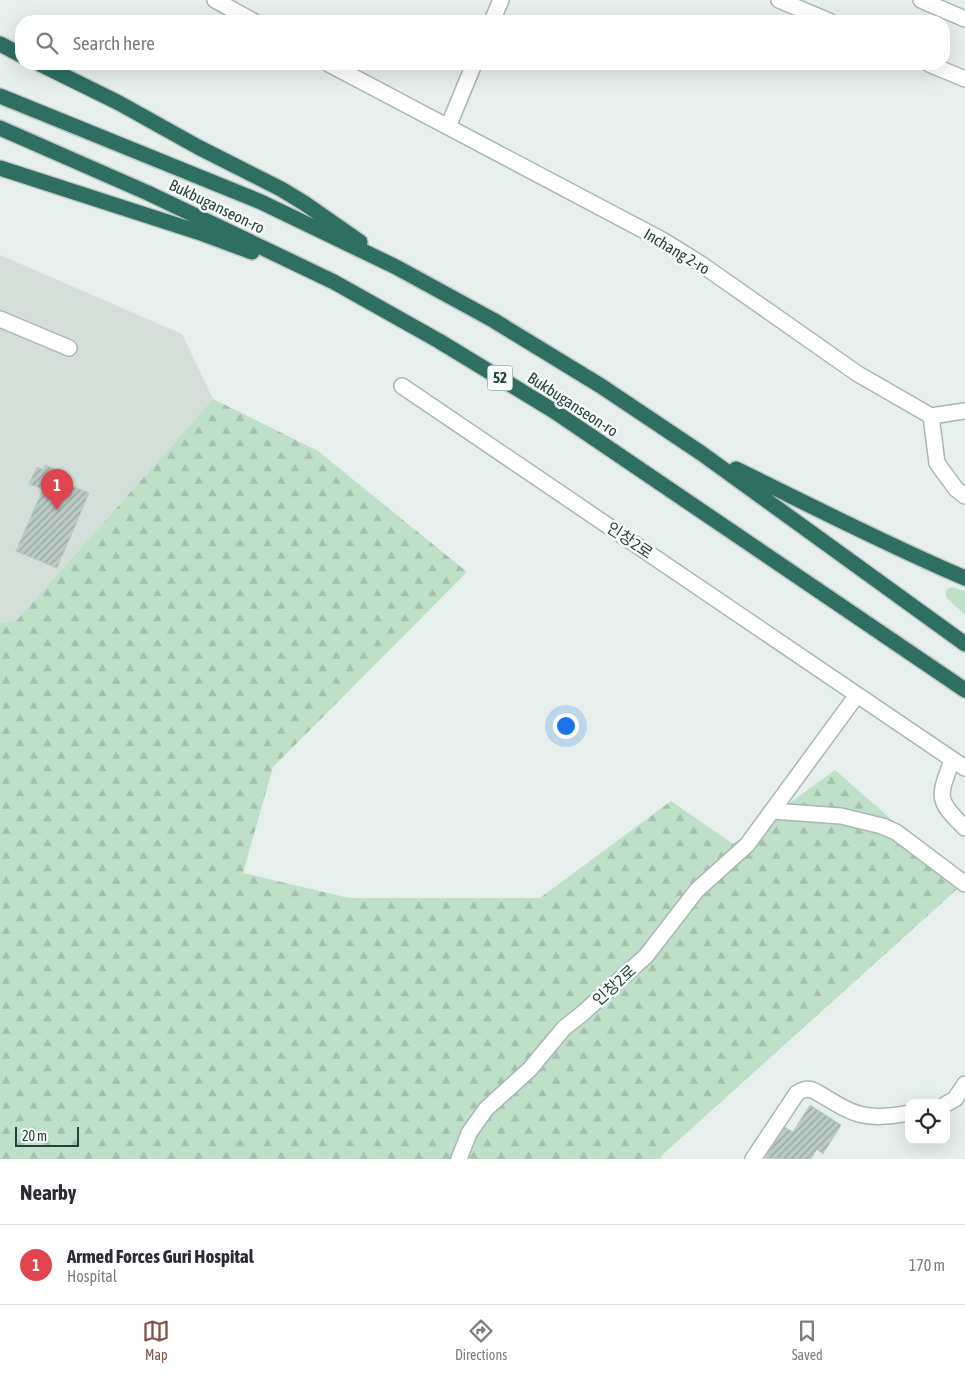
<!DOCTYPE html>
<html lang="en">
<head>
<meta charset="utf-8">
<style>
  body { margin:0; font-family:"Asap Condensed","Noto Sans KR",sans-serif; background:#f2f2f3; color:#2b2b33 }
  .controls { position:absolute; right:15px; bottom:15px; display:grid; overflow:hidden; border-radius:10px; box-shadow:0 5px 20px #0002 }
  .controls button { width:45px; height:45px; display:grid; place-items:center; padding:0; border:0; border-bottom:1px solid #e1e1e2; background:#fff; color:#2b2b33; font:25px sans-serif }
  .scale { position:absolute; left:15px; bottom:12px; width:64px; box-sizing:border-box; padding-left:5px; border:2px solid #24423a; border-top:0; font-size:14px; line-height:18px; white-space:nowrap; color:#24423a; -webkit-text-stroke:4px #f7fbf9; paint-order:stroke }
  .you { position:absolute; left:565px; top:725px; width:18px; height:18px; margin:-12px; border:4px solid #fff; border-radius:50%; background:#1a73e8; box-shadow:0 0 0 8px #1a73e833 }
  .badge { display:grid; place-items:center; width:32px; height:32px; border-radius:50%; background:#855347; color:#fff; font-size:16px; font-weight:700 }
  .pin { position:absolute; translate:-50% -41px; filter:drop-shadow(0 1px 2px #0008) }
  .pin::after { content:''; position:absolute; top:26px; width:18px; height:15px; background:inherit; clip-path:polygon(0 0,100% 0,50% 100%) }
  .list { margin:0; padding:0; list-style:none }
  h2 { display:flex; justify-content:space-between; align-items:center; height:65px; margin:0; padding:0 20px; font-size:21px }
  h2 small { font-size:16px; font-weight:400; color:#7c7c81 }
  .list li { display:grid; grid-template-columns:32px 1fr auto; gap:15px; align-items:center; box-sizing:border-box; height:80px; padding:0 20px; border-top:1px solid #e1e1e2 }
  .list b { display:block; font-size:19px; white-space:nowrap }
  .list p { margin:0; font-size:16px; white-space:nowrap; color:#7c7c81 }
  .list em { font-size:16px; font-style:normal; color:#7c7c81 }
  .icon { flex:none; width:28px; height:28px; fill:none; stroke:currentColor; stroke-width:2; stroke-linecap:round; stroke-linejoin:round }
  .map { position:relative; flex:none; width:965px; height:1159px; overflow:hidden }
  .search { position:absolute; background:#fff; box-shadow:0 5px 20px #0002; left:15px; right:15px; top:15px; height:55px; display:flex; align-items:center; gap:12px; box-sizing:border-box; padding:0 18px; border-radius:20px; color:#7c7c81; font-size:19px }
  .sheet { height:145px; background:#fff }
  nav { display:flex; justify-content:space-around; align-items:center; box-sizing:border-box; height:70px; border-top:1px solid #e1e1e2; background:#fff; font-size:14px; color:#7c7c81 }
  nav a { display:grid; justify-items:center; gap:2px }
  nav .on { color:#855347 }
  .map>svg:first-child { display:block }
  .built { fill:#d4dfda }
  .grass { fill:#bfe0c8 }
  .forest { fill:url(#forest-firs) }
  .building { fill:url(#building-hatch); stroke:#b8c9c2 }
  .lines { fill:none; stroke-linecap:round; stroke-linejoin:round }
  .minor-casing { stroke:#a8b8b2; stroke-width:18 }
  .highway-casing { stroke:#c2cac8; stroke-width:18 }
  .minor { stroke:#fff; stroke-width:15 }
  .highway { stroke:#2f6f62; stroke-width:15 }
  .labels { text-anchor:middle; stroke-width:5; stroke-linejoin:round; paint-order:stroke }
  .shield { fill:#f7fbf9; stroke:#637a73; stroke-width:1 }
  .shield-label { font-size:15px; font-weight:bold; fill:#24423a }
  .street-label { font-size:16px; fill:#24423a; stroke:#f7fbf9 }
</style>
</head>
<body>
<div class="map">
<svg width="965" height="1159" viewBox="0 0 965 1159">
  <defs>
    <pattern id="forest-firs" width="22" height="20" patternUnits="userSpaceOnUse" patternTransform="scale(1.25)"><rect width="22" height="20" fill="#bfe0c8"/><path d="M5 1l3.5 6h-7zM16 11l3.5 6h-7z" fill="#a4c1ad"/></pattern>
    <pattern id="building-hatch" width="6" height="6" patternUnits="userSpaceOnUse" patternTransform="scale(1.25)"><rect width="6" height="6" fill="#bbcac4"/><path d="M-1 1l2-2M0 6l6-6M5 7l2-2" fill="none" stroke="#98a6a0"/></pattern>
  </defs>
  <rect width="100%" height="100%" fill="#e6efeb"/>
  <path class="built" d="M0 255 182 334 213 399 16 621 0 623Z"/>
  <path class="grass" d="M951 587 965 591V615L946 597V590Z"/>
  <path class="forest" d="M213 399 318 451 467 572 273 767 243 873 349 898H540L671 801 733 844 835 770 964 883 661 1156 662 1159H0V623L16 621Z"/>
  <path class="building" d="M45 465 59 471 56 479 89 493 57 568 16 551 43 489 29 484 37 467 44 470Z
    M810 1105 841 1125 823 1154 817 1149 811 1159 765 1158 785 1127 793 1132Z"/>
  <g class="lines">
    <g class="minor-casing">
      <path id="minor" d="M215 0 253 21
        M779 0 829 21
        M921 0 965 19
        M492 21 501 0
        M329 64 664 241 701 264 858 374 931 416 937 463 956 489 965 496
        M929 64 965 79
        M448 127 474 64
        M0 319 69 348
        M402 386 965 768
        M931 416 965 411
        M952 760C939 797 935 799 965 828
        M772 811 841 816 882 826 896 832 965 884
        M946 1104 955 1099 965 1084
        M459 1159 469 1133 486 1109 530 1069 564 1028 583 1013 646 956 697 890 747 845 857 695
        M753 1159 797 1093C804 1089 808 1088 815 1091 853 1114 863 1122 909 1113"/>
    </g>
    <g class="highway-casing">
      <path id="highway" d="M0 44 21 55
        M40 64 119 103 198 147 281 189 304 203 360 242
        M0 96 261 202 396 267 493 320 601 386 701 453 965 644
        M0 128 148 193 334 282 439 341 554 411 965 690
        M0 168 198 232 252 252
        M736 469C812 506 887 545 965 578"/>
    </g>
    <use href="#minor" class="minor"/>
    <use href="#highway" class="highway"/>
  </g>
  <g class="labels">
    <rect class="shield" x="487.5" y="365.5" width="25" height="25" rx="4"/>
    <g class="shield-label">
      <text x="500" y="383">52</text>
    </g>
    <g class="street-label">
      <text transform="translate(217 206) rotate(26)" y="6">Bukbuganseon-ro</text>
      <text transform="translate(677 251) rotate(31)" y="6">Inchang 2-ro</text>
      <text transform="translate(573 404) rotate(33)" y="6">Bukbuganseon-ro</text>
      <text transform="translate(630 540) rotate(34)" y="6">인창2로</text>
      <text transform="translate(614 985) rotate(-42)" y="6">인창2로</text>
    </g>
  </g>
</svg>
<div class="controls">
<button><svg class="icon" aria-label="locate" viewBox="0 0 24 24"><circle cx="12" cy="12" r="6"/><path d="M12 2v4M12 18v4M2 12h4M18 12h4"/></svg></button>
</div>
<div class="scale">20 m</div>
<div class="you"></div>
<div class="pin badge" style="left:57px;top:510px;background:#e0444e">1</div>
<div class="search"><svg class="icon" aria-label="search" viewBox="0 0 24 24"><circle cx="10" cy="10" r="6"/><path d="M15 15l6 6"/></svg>Search here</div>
</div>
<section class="sheet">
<h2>Nearby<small></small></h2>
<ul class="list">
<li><span class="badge" style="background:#e0444e">1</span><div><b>Armed Forces Guri Hospital</b><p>Hospital</p></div><em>170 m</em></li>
</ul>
</section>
<nav>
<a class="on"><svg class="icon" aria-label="map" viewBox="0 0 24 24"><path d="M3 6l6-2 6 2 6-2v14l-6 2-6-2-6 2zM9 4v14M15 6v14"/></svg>Map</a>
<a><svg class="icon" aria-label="directions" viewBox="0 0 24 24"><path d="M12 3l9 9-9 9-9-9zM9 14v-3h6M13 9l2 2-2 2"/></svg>Directions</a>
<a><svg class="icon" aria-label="saved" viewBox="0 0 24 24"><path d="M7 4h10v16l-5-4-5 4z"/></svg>Saved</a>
</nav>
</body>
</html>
